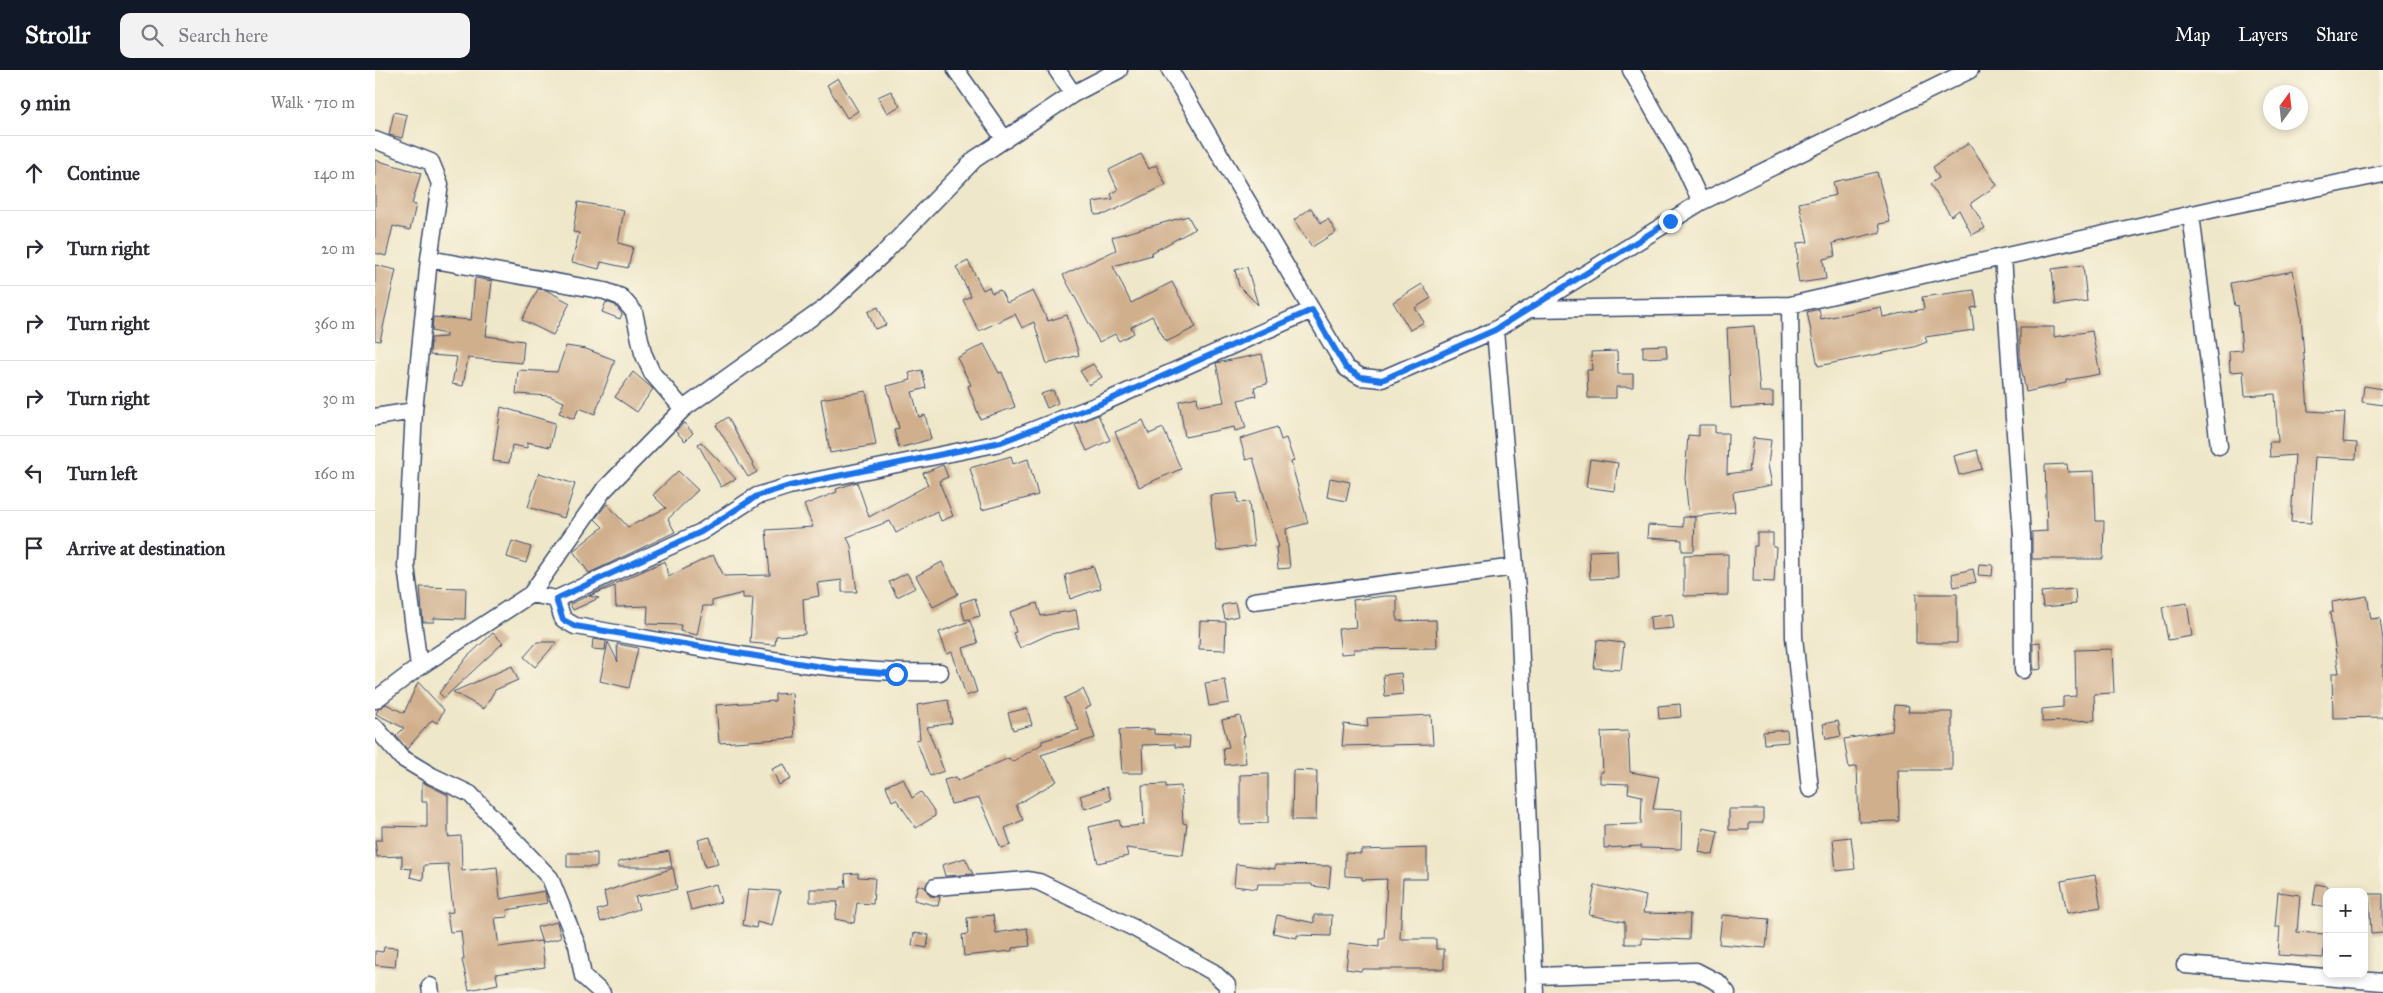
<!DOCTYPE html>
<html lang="en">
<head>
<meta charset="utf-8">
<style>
  body { margin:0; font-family:"IM FELL Great Primer",serif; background:#f2f2f3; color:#2b2b33 }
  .controls { position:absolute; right:15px; bottom:15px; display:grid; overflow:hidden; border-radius:10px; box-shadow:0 2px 8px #0003 }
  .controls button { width:45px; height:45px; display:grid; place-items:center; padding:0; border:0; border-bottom:1px solid #e1e1e2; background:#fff; color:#2b2b33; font:25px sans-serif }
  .compass { position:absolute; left:1888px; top:15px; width:45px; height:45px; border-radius:50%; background:#fff; box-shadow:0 2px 8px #0003; rotate:15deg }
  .stop { position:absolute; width:15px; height:15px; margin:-11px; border:4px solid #1a73e8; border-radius:50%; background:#fff }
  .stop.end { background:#1a73e8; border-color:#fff; box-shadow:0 1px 5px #0008 }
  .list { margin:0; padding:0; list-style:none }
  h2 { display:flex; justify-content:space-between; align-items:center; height:65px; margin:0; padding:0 20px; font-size:21px }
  h2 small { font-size:16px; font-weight:400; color:#7c7c81 }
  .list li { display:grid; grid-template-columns:32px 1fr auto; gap:15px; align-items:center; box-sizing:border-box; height:75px; padding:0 20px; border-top:1px solid #e1e1e2 }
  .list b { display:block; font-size:19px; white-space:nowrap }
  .list em { font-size:16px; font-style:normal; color:#7c7c81 }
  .icon { flex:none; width:28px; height:28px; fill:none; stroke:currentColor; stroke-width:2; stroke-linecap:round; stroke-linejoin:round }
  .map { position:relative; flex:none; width:2008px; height:923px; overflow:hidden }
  header { display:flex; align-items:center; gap:30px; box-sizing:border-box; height:70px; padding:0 25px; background:#111827; color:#fff }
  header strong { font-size:24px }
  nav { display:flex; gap:28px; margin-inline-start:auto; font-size:18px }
  .search { width:350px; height:45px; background:#f2f2f3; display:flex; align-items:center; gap:12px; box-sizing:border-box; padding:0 18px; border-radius:10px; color:#7c7c81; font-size:19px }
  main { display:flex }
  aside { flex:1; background:#fff }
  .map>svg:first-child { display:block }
  .building { fill:#d0af8d }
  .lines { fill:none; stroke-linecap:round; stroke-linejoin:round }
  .minor-casing { stroke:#3b4b6e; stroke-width:19 }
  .minor { stroke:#fff; stroke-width:16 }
  .route { stroke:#1a73e8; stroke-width:6 }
</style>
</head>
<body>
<header>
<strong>Strollr</strong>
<div class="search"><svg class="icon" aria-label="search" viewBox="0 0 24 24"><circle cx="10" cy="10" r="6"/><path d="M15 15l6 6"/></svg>Search here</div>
<nav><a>Map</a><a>Layers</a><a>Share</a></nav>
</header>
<main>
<aside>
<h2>9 min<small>Walk · 710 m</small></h2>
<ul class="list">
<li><svg class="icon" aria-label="ahead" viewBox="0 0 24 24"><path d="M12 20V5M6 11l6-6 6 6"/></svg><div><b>Continue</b></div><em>140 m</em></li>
<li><svg class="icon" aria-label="right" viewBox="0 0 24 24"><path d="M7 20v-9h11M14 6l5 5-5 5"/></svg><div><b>Turn right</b></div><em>20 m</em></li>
<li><svg class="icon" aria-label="right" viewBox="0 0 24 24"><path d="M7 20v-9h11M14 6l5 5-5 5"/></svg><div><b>Turn right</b></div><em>360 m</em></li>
<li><svg class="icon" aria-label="right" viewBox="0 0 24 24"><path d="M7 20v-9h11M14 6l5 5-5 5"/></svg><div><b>Turn right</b></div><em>30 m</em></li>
<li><svg class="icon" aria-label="left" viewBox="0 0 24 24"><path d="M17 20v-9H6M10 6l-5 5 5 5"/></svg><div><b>Turn left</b></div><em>160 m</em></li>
<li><svg class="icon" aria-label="arrive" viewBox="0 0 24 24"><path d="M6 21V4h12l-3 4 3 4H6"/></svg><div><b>Arrive at destination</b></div></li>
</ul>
</aside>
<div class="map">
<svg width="2008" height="923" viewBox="0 0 2008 923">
  <rect width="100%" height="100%" fill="#fcf5e5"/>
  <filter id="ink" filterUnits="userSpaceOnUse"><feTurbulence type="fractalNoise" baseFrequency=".02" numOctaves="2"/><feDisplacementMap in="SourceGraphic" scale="10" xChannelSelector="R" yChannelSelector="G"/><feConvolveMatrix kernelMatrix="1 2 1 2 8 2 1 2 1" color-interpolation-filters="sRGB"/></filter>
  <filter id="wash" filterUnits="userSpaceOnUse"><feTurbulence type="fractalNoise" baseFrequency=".0096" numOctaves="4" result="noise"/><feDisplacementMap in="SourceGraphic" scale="20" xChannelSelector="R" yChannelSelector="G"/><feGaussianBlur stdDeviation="1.12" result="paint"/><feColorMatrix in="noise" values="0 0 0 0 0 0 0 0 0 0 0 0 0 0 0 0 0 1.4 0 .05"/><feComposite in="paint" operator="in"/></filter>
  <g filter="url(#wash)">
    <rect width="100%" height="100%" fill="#eee7c9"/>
    <g id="blocks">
      <path class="building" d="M463 8 483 41 472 48 452 15Z
        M516 21 525 36 512 43 503 27Z
        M19 42 32 45 27 68 14 65Z
        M1594 73 1622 115 1596 133 1610 158 1597 165 1584 140 1576 146 1555 114 1564 108 1558 97Z
        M766 84 774 99 781 95 791 115 731 144 720 145 718 132 738 129 736 124 743 120 734 100Z
        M0 90 46 103 37 134 41 135 35 160 18 156 11 186 0 183Z
        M1502 102 1515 152 1504 154 1506 162 1458 173 1460 186 1448 189 1451 209 1424 213 1421 193H1423L1422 173 1433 172 1424 133 1461 125 1458 112Z
        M203 132 249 140 243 173 258 177 253 198 226 192 224 199 197 192 204 163 198 162Z
        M936 138 946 153 953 149 961 162 937 177 919 150Z
        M813 146 820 159 776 183 777 185 738 196 756 233 797 212 821 257 791 272 777 246 756 257 759 263 744 271 740 264 724 272 688 205 741 180 737 167Z
        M593 191 608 220 614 217 617 223 625 220 632 233 658 221 673 251 692 245 704 285 672 294 659 252 647 258 640 244 604 261 588 230 596 226 581 197Z
        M0 195 21 200 5 271 0 270Z
        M1708 195 1712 231 1681 235 1677 199Z
        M872 197 883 235 864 216 860 200Z
        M1918 201 1926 245 1933 341 1970 343 1968 372 1982 373 1981 389 1940 387 1936 453 1916 452 1920 385 1895 387 1894 372H1903L1900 324 1870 326 1868 301 1855 302 1854 281 1867 280 1863 235 1860 236 1856 213Z
        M100 208 117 211 111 266 149 271 147 293 93 288 88 316 77 314 82 287 55 285 56 268 71 267V264L57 261 58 247 96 250Z
        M1047 214 1056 228 1040 238 1049 252 1035 260 1018 232Z
        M163 219 171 220 195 233 178 265 147 250Z
        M1599 220 1602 237 1596 238 1599 260 1550 267 1552 272 1539 277 1443 296 1432 242 1444 239 1446 249 1506 237 1508 247 1549 239 1547 227Z
        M231 232 240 235 247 244 245 249 227 242Z
        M503 237 511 255 500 259 493 242Z
        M1379 256 1385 322H1398V336L1356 338 1352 258Z
        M1645 257H1679V267L1717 261 1725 304 1691 310V313L1651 322 1645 291Z
        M609 274 624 303 627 302 640 337 605 349 593 316 596 315 582 288Z
        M1291 275 1292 287 1268 288V276Z
        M191 276 211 279 240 290 220 344 204 338 199 349 184 343 189 332 174 326 141 324 143 300 182 302Z
        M1242 281 1243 304H1258V317H1241V328H1213L1212 300H1217L1216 282Z
        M887 284 892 314 879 317 881 326 863 330 871 358 860 361 859 357 810 367 804 331 822 327 823 336 849 332 841 293Z
        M718 294 727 307 714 315 705 301Z
        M547 300 551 318 537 322 544 347 550 345 556 369 524 378 519 360 524 358 512 316 536 310 534 303Z
        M258 302 278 319 262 342 240 327Z
        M1989 316 2008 319V335L1987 332Z
        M678 320 683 333 672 338 666 324Z
        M491 321 501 375 455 383 446 329Z
        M126 337 180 353 175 377 152 372V378L137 375 134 393 118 391Z
        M723 345 735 370 712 381 700 355Z
        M353 347 382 402 373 407 341 355Z
        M768 350 774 364 788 358 806 399 764 417 740 362Z
        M309 353 318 363 310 371 300 361Z
        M1324 355H1340V363H1353L1352 404 1374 401 1378 368 1396 370 1393 395 1397 415 1358 422 1360 442 1314 447 1310 408 1313 365 1324 366Z
        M902 357 906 370 911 368 919 391 916 392 933 453 911 459 915 498 903 499 901 477H904L878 388 871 390 865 369Z
        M326 372 361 409 346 417 323 374Z
        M1602 380 1607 399 1584 405 1579 386Z
        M636 386 638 394 653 389 663 425 607 440 595 398Z
        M1215 389 1243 393 1239 421 1211 417Z
        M1692 394 1693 402 1719 401 1721 451H1729L1728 489H1657V462L1672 461 1670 395Z
        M568 395 573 407 564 411 578 446 566 451 562 441 521 463 515 451 472 467 476 476 482 522H467V510L442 513 444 526 428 529 430 564 401 566 400 575 375 573 378 528H368V523L337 531V536H328L322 565 305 561 306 555 272 554 273 536 241 537 240 516 214 526 224 528 198 540 195 534 290 491 293 507 338 485 349 506 395 505 391 460 438 457 429 435 462 422 461 419 482 412 494 447 553 415 548 403Z
        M303 401 323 420 293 449 300 462 214 503 198 481 228 457 220 449 230 436 232 434 253 457 291 438 278 425Z
        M164 403 200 414 189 448 153 437Z
        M955 408 975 412 971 431 952 427Z
        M862 423 863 433 874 432 879 476 842 481 835 425Z
        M1308 447H1320L1319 481H1307V470L1272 468 1273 455 1308 457Z
        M1382 463H1398V477H1401L1399 512 1378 511 1379 476H1382Z
        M137 471 156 477 151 493 132 487Z
        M1242 480 1243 508 1215 509 1214 481Z
        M1353 484V525L1309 526V485Z
        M567 492 583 524 558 537 541 506Z
        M1604 494 1618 495 1617 506 1603 505Z
        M718 496 726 518 695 529 690 505Z
        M1598 499 1601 512 1579 517 1577 504Z
        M532 503 540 518 522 527 514 512Z
        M45 517 91 518 90 549 59 548V552H48Z
        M1700 519 1701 534 1668 537 1666 522Z
        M1541 524H1582V573H1541Z
        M1010 526H1022V551L1061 550 1062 578 979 579V583L966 584 963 559 981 557 978 530Z
        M1992 526 1996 549 2005 548 2008 571V647L1958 648 1957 603H1964L1955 543 1958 542 1957 532Z
        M600 528 605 546 590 550 585 533Z
        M662 533 666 546 701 540 704 558 675 564 645 578 638 563 641 562 635 542Z
        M860 533 863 546 850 549 847 535Z
        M1812 533 1817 566 1793 570 1787 537Z
        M1297 544 1299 558 1276 560 1275 547Z
        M595 551 603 573 588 578 602 622 591 626 577 582 572 584 564 562Z
        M825 551 851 552 850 580 824 579Z
        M118 563 128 573 69 628 64 623 92 587Z
        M218 569 231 571 230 580 217 579Z
        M1222 570 1249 573 1246 600 1219 598Z
        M162 572H182L160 597 149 587Z
        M233 572 243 592 242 574 263 578 254 618 225 611Z
        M1665 572 1666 599 1658 600V573Z
        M1737 579 1739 623 1719 624 1720 650 1667 652V639L1688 637V627L1701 626 1700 580Z
        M137 596 143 610 120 620 109 639 78 622Z
        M1026 603 1028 624 1010 626 1008 605Z
        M850 610 854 633 834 636 830 613Z
        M43 612 69 640 62 653 57 650 32 679 21 666 29 658 1 644 3 639 11 634 29 643Z
        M708 619 716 636 710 639 720 668 666 685 682 711 641 735 648 750 630 758 636 775 626 778 604 728 576 734 569 710 581 707 582 711 634 688 637 692 667 674V671L704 660 689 628Z
        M417 623 420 668 344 673 341 635 400 631V624Z
        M573 630 577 653 552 657 569 701 555 706 541 670 545 669 542 635Z
        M1305 634 1306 647 1284 649 1283 636Z
        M1520 635 1534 636 1533 642H1577V700H1523L1524 751 1484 752 1482 696 1474 698 1469 669 1517 661Z
        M652 638 657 655 638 660 633 643Z
        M1056 645 1058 674 967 676 969 654 993 657 992 648Z
        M865 646 870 666 868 667 871 693 850 695 848 678 854 677 847 650Z
        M1463 651 1466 666 1451 669 1448 654Z
        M779 659V664L815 666 814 678 800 677V674L767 675 768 703H747L744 660Z
        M1412 660 1413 672 1389 674 1388 662Z
        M1253 661 1255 702 1284 707 1278 739 1307 740 1306 779 1266 778V776L1229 778V755L1266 754 1267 726 1253 723 1254 714 1225 713V702H1228L1226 662Z
        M409 694 416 709 404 715 397 699Z
        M918 700 942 701 941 750H917Z
        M893 704V753L865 754V705Z
        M528 708 537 728 546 722 560 742V746L541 758 521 729 517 731 511 716Z
        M47 712 73 725V767L86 766 87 801 122 797 125 829 170 821 172 833 132 840 133 847 120 848 124 877 166 871 170 897 121 904 123 914 94 920 87 890 89 889 86 861 75 862 72 843 78 842 73 794 49 795 48 810 35 807 37 799 27 798V786L2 787 0 770H7V756L52 757V732H47Z
        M791 714V717L806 716 808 753 812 754 808 785 751 778 753 786 723 793 714 757 744 750 746 757 769 755 767 715Z
        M732 717 736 730 710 739 705 726Z
        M1354 739H1388V753H1374V760H1354Z
        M1328 758 1343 761 1338 785 1324 782Z
        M335 767 343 794 330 797 323 770Z
        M1476 767 1480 799 1461 801 1458 769Z
        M1052 778V809H1028L1025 869H1061V879H1069V899H987L986 901 971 899 974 873 1004 877V869H1009L1012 809 987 810V807L970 806V783L986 784V780Z
        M294 781 297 797H243V792Z
        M192 783H222V797H192Z
        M590 788 598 804 570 806 567 795Z
        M861 794 900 799V795L956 796 954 818 937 816V814H883L882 819 859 816Z
        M298 798 302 819 260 827 264 839 226 852 222 840 232 837 229 822Z
        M483 803V807L500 808 498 834 482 833 479 853 460 849 463 832H435V819H466V817H471L470 804Z
        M1720 805 1726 837 1692 843 1686 811Z
        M341 814 346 832 316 840 311 822Z
        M1941 814 1952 816V838L1938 835Z
        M543 815 550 817 555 826 565 827 563 836 539 830Z
        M1220 815 1271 826 1268 843 1315 844 1314 870 1267 868V874H1250V852L1214 845Z
        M373 819 405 821 397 856 382 852 381 858 368 855Z
        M1903 822 1925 825 1922 862 1950 864 1948 888 1903 885 1905 857H1900Z
        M1994 824H2008V863L1996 864Z
        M618 845 621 863 652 858 655 876 637 878V881L589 886 587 865 593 864 592 848Z
        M902 845 939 853V845H957L956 866 922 865V868L898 863Z
        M1347 845 1394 849 1391 878 1344 874Z
        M182 852 186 868 167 873 162 857Z
        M539 863 554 865 552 878 537 875Z
        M9 877 22 878 20 897 0 895V881L8 882Z"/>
    </g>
  </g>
  <g filter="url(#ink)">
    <use href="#blocks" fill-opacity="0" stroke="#3b4b6e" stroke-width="1"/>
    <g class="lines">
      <g class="minor-casing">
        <path id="minor" d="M581 0 630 70
          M682 0 698 24
          M795 0 971 298 986 307 1007 309 1120 260
          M0 70 56 92 65 114 54 189 39 341 31 496 44 597
          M1326 132 1595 0
          M1816 144 1844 376
          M1628 187 1647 466 1648 600
          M54 189 230 221 246 227 259 242 268 283 277 303 308 339
          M1415 235 1419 567 1435 719
          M1156 239 1415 235 1844 138 2008 104
          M0 347 39 341
          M156 524 181 529 326 462 382 426 414 416 625 373 725 334 937 240
          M181 529 188 549 200 556C320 576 444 605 565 602
          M879 531 1140 497
          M0 630 44 597 156 524 228 421 308 339 451 237 507 185 600 89 698 24 744 0
          M0 657 27 688 57 706 95 724 175 808 202 875 208 906 227 923
          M560 817 653 810 664 812 759 858 838 902 852 915V923
          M1810 895 2008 912
          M1160 906 1321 901 1344 913 1352 923
          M55 916 56 923
          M1160 923 1144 543 1120 260 1326 132 1306 89 1256 0"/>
      </g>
      <use href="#minor" class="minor"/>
    </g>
  </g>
  <g class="lines" filter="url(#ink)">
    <path class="route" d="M521 604 459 599 200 556 188 550 181 529 326 462 382 426 414 416 626 372 725 334 937 240 971 298 986 307 1007 310 1120 260 1295 151"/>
  </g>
</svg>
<div class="controls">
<button>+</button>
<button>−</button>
</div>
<svg class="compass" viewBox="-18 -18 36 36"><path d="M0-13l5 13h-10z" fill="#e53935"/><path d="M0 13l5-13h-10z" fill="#7c7c81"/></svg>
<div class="stop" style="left:521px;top:604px"></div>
<div class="stop end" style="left:1295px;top:151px"></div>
</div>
</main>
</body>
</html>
